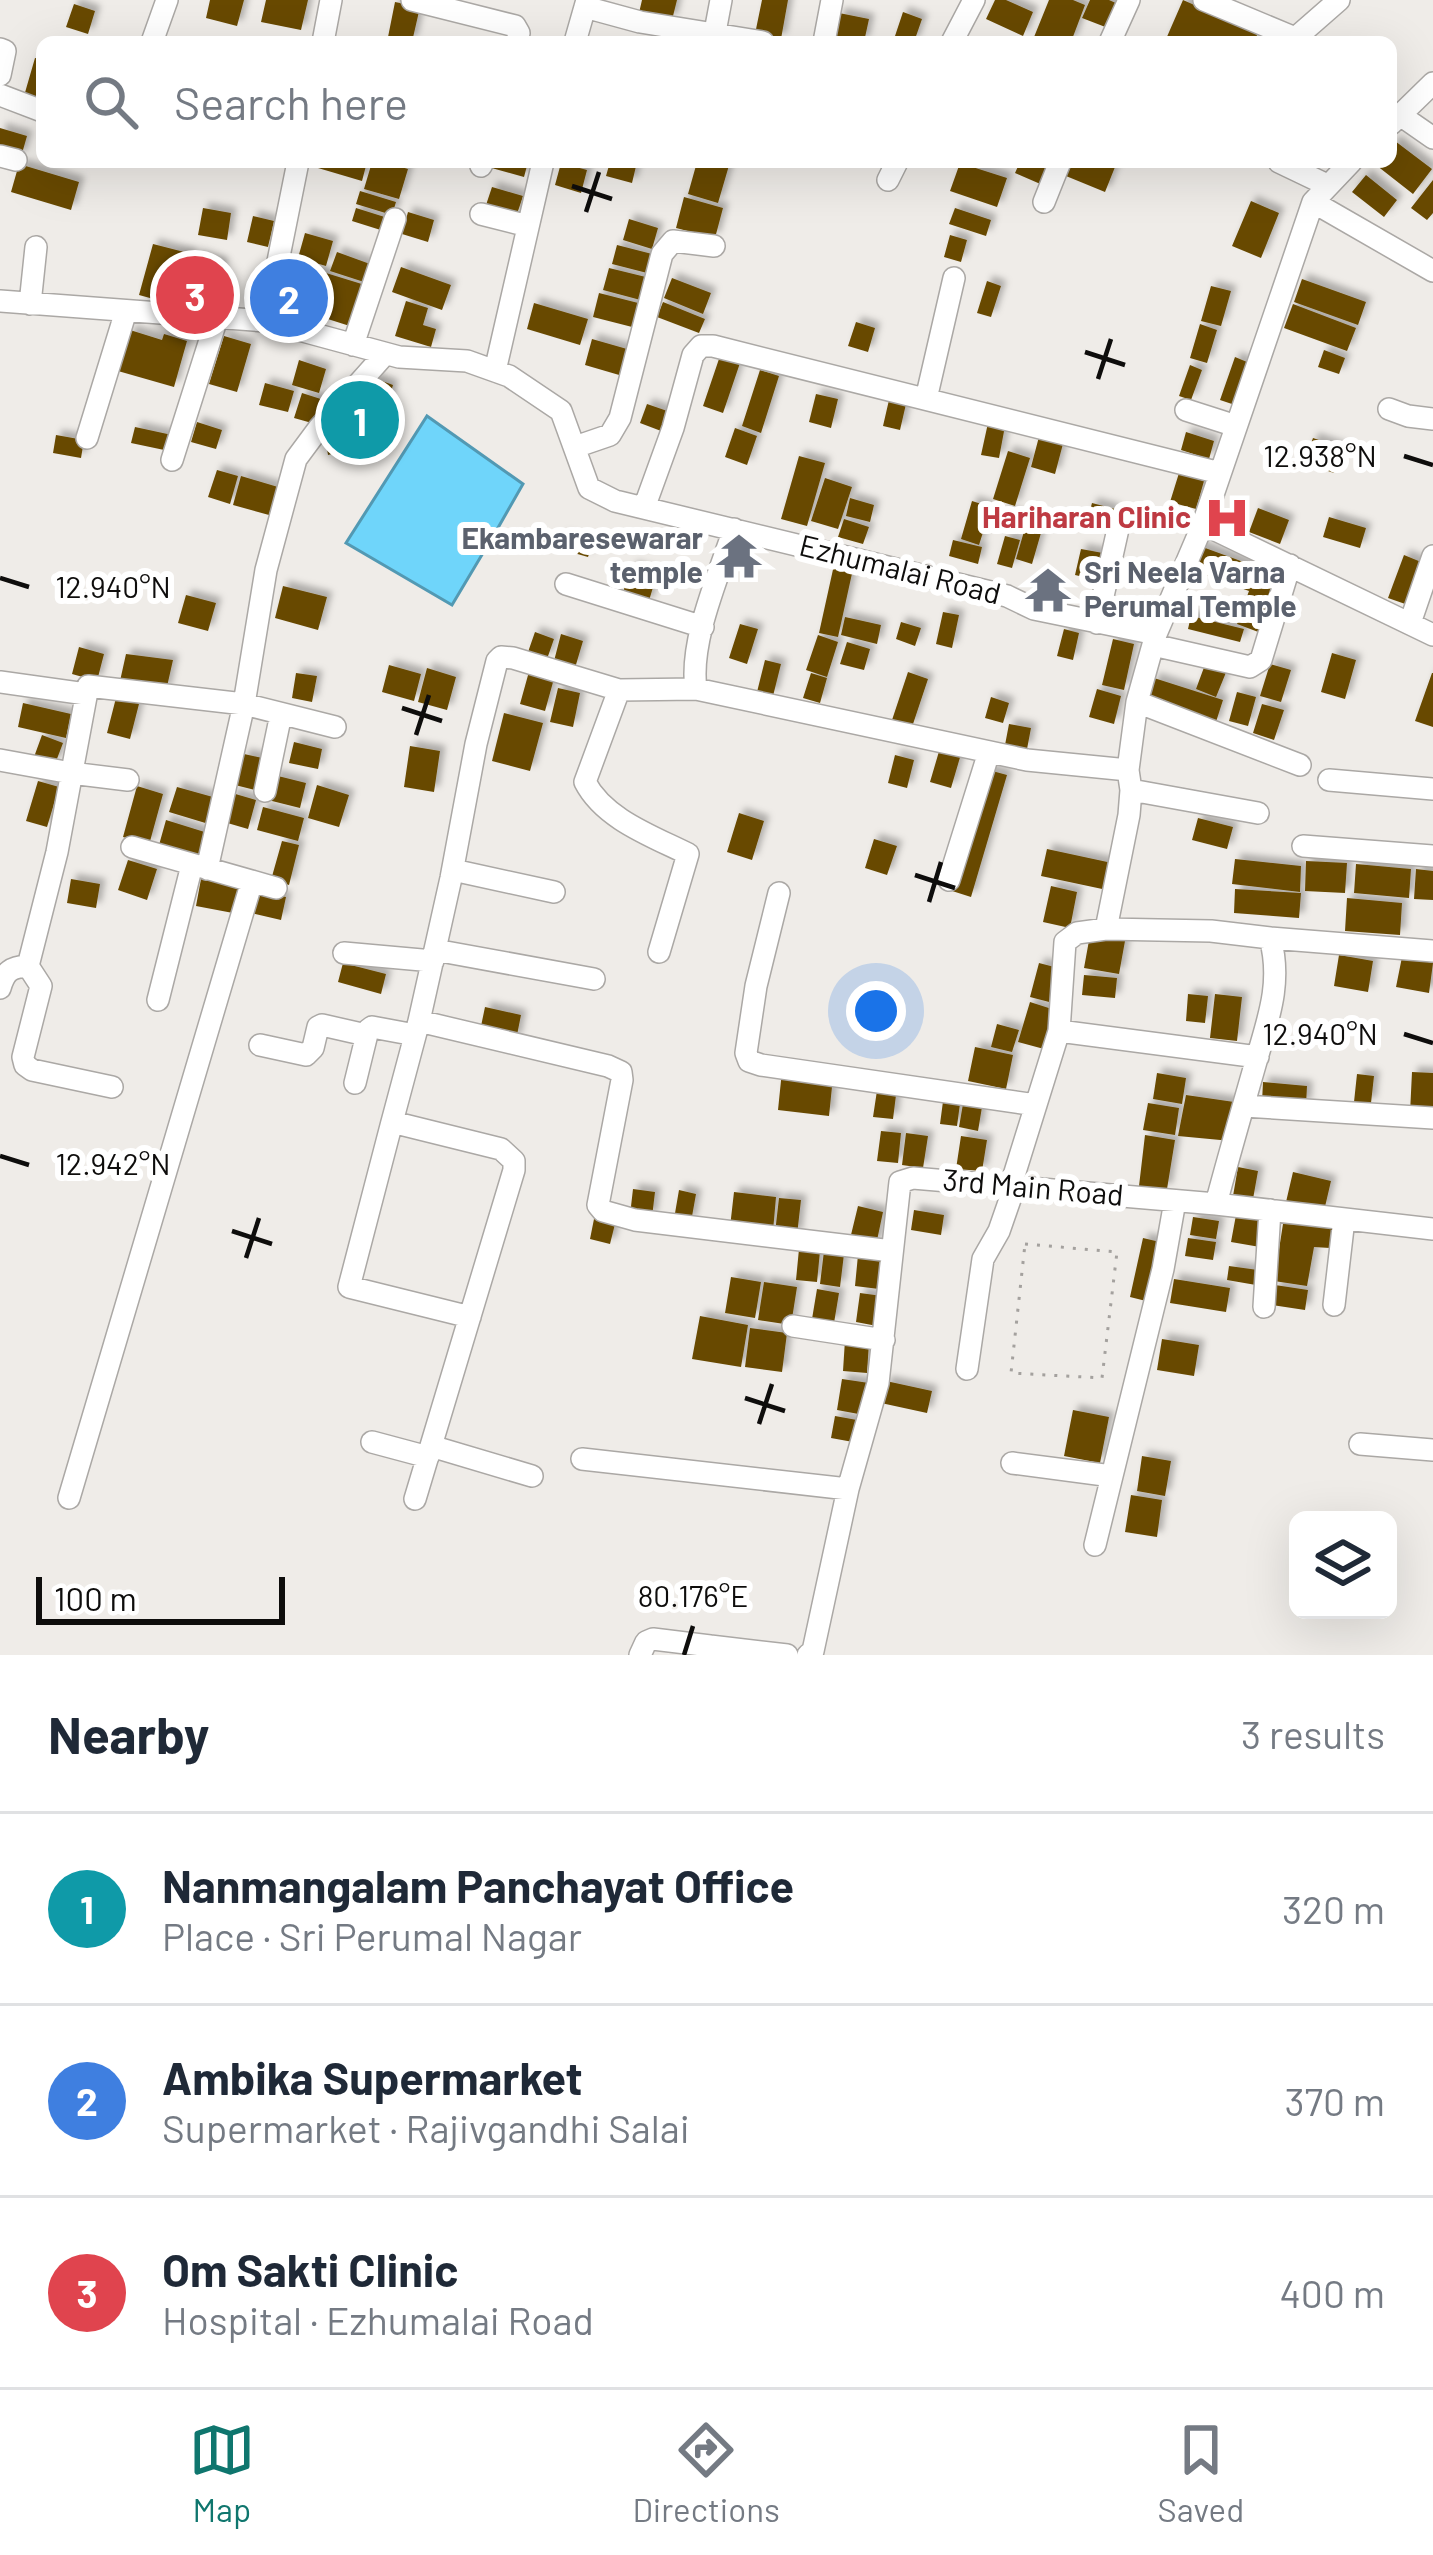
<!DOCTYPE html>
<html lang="en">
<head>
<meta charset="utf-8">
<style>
  body { margin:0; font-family:Barlow,sans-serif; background:#f2f2f3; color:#1f2937 }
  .controls { position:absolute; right:36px; bottom:36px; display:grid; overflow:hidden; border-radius:18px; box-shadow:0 12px 48px #0002 }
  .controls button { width:108px; height:108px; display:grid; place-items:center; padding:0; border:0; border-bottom:3px solid #e0e1e3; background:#fff; color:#1f2937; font:60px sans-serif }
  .scale { position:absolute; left:36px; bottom:30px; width:249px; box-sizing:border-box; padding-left:12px; border:6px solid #0e0d0c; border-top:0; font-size:33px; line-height:42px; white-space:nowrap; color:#0e0d0c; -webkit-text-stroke:9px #fff; paint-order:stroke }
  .you { position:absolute; left:876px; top:1011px; width:42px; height:42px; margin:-30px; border:9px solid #fff; border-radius:50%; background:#1a73e8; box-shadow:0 0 0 18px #1a73e833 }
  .badge { display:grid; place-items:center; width:78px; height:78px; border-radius:50%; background:#0f766e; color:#fff; font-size:39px; font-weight:700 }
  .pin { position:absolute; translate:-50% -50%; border:6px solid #fff; box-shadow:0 3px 12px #0006 }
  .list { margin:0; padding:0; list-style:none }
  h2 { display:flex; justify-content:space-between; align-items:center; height:156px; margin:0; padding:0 48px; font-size:51px }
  h2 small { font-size:39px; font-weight:400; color:#747a83 }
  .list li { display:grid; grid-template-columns:78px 1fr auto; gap:36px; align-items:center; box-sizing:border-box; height:192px; padding:0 48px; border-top:3px solid #e0e1e3 }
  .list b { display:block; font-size:45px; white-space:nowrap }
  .list p { margin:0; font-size:39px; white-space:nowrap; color:#747a83 }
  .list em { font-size:39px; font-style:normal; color:#747a83 }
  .icon { flex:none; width:66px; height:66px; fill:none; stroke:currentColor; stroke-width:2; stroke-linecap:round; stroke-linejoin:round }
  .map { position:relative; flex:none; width:1433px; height:1655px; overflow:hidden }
  .search { position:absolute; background:#fff; box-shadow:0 12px 48px #0002; left:36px; right:36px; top:36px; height:132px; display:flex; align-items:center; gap:30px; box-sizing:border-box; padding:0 42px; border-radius:18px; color:#747a83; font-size:45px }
  .sheet { height:732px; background:#fff }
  nav { display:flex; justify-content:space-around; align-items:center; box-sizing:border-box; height:168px; border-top:3px solid #e0e1e3; background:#fff; font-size:33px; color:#747a83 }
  nav a { display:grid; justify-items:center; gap:6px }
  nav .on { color:#0f766e }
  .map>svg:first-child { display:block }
  .water { fill:#6fd5fa; stroke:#5299b3; stroke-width:3 }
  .building { fill:#684903; filter:url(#shadow) }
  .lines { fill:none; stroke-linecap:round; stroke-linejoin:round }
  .minor-casing { stroke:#aba8a5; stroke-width:24 }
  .path { stroke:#a4a19e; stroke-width:3; stroke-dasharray:3 9; stroke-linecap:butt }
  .minor { stroke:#fff; stroke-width:21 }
  .ticks { fill:none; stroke:#0e0d0c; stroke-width:4.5 }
  .labels { text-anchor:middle; stroke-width:12; stroke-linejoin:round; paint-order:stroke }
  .health-label { font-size:30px; font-weight:bold; fill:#be3a42; stroke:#fff; text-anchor:end }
  .worship-label { font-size:30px; font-weight:bold; fill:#5b616d; stroke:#fff; text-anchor:end }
  .street-label { font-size:30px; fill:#0e0d0c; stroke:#fff }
  .ticks-label { font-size:30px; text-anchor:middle; fill:#0e0d0c; stroke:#fff; stroke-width:12; stroke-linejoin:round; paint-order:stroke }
</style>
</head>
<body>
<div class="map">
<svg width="1433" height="1655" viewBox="0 0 1433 1655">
  <defs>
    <filter id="shadow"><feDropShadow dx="5.5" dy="-5.5" stdDeviation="3" flood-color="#0004"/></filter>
  </defs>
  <rect width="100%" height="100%" fill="#efece8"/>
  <path class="water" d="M427 416 523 484 495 533 483 528 473 549 483 553 452 605 346 543Z"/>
  <path class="building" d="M210 0H244L237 26 206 18Z
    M266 0H308L301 30 261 22Z
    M642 0H677L672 20 639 13Z
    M762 0H788L781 39 755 34Z
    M995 0H1006L1033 12 1023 36 986 19Z
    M1049 0H1073L1085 5 1071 42H1032Z
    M1090 0H1109L1118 4 1108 28 1082 18Z
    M1183 0 1258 33 1254 42H1172L1166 39Z
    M395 2 420 7 412 42H387Z
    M74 4 95 11 88 34 66 27Z
    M903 12 922 19 914 42H893Z
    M839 13 869 19 864 42H834Z
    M35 58 42 59V101L24 96Z
    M0 128 27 136 21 157 0 150Z
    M1395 141 1432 169 1413 194 1376 165 1378 162H1391V146Z
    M320 162H367L362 181 318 168Z
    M372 162H385L408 169 399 199 364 189Z
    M490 162H528L524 177 488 167Z
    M610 162H637L632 183 606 176Z
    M697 162H730L718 203 688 194Z
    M1020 162H1055L1045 186 1015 173Z
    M1072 162H1102L1115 167 1105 192 1066 176Z
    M561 163 587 170 581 193 555 185Z
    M960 163 1007 178 997 207 950 191Z
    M19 164 79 182 71 210 11 192Z
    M1366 175 1397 200 1384 217 1352 192Z
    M1433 180V213L1427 220 1411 208Z
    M492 187 523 196 516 217 485 208Z
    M360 191 396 202 392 215 356 204Z
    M684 197 723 208 715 238 676 228Z
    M1251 201 1279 213 1261 258 1232 246Z
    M203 208 231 213 227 240 198 235Z
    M356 208 391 219 387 232 352 221Z
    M955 208 991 220 986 236 949 224Z
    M408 212 434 220 428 242 402 234Z
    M253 216 274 221 268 247 247 242Z
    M629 219 658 228 652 249 623 240Z
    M305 233 333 241 326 266 298 258Z
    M950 235 967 240 961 262 944 257Z
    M153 244 192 254 179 306 139 295Z
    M617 245 656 255 651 274 612 264Z
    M337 252 370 264 364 282 330 271Z
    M195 256 223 263 210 313 182 306Z
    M300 265 365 285 356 328 287 306Z
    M401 267 451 285 442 310 392 292Z
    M609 268 654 279 648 302 603 290Z
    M672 278 711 293 703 314 664 298Z
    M1302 279 1366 302 1358 325 1294 302Z
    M987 281 1001 286 991 317 977 313Z
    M1211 286 1231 291 1221 326 1201 321Z
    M599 293 646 305 640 329 593 317Z
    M406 301 428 308 423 325 436 329 431 347 395 336Z
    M663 302 705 319 699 333 657 317Z
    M534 303 588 319 580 345 527 329Z
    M1293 304 1356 328 1347 351 1284 328Z
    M856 322 875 328 868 352 848 346Z
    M1200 324 1217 330 1207 363 1190 358Z
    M130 330 162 340 164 334 187 341 174 387 118 371Z
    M224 336 251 344 237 392 209 384Z
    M592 339 634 351 626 377 585 365Z
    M1324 350 1345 358 1339 374 1318 367Z
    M720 356 740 363 723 413 703 406Z
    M1235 357 1247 362 1232 404 1220 400Z
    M299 360 326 369 319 393 292 385Z
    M1190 365 1202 370 1191 400 1179 396Z
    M760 370 779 376 761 433 742 426Z
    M374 378 393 385 385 411 389 439 328 455 324 430Z
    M265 383 294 391 288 412 259 405Z
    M302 393 327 401 319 425 294 418Z
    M816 394 838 399 831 428 809 422Z
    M889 400 906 404 900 430 883 426Z
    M647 404 676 414 669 434 640 423Z
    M197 422 222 430 216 449 191 442Z
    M988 423 1005 426 999 458 981 455Z
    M135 427 172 435 169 451 131 443Z
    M735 428 757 436 747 465 725 457Z
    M1186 432 1214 441 1209 459 1181 450Z
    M1040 433 1064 440 1055 474 1031 467Z
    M56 435 84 440 81 458 53 453Z
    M1313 438 1343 448 1334 473 1304 463Z
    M1008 451 1030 458 1015 506 993 499Z
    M799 456 825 463 807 526 781 519Z
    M217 470 238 476 230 504 208 497Z
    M1179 473 1204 481 1196 509 1170 502Z
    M241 476 278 487 269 515 233 505Z
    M825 478 852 487 838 529 811 521Z
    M850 498 874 505 870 522 846 516Z
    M972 501 991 507 979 545 961 539Z
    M1092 503 1115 509 1109 531 1086 525Z
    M1258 508 1289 520 1280 544 1249 532Z
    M1003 510 1025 517 1019 534 998 528Z
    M1329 517 1366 528 1360 548 1323 537Z
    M844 519 869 527 863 544 838 537Z
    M1027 521 1043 526 1032 564 1016 559Z
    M563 536 592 545 588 557 560 549Z
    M1005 536 1020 540 1012 568 997 564Z
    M953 540 982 547 978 564 949 556Z
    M1197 545 1282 576 1261 633 1237 624 1249 591 1188 569Z
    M1081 549 1103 553 1097 580 1075 575Z
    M1404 555 1426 564 1411 606 1388 598Z
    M834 565 853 569 838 637 819 633Z
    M632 566 657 574 648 604 622 595Z
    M283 586 327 597 318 630 275 618Z
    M186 595 216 603 208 631 178 623Z
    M943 612 959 615 952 648 936 644Z
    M1191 616 1244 629 1240 642 1188 629Z
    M845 617 881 625 877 644 841 635Z
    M901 622 921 628 915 646 896 639Z
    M740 624 758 629 747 664 729 658Z
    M1064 629 1079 633 1073 660 1057 656Z
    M535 632 554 639 547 659 528 652Z
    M561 634 583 641 575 668 554 661Z
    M818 635 838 642 827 677 806 670Z
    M1113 639 1134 644 1124 690 1102 685Z
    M847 642 870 649 864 670 840 664Z
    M79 647 104 654 97 681 72 674Z
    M1332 653 1356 660 1345 699 1321 692Z
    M126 654 173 660 166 691 120 681Z
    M765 660 781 664 773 696 757 692Z
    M1206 662 1227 670 1216 697 1196 689Z
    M1270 664 1291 670 1281 702 1260 696Z
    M389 665 421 674 414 701 382 692Z
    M427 668 456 677 447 710 418 702Z
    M530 668 555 675 545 711 520 704Z
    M908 672 928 679 912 727 892 720Z
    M296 673 317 676 312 702 292 698Z
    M811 673 827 678 820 703 803 698Z
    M1432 673H1433V727L1415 721Z
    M1154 678 1223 700 1215 725 1146 702Z
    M558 688 580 693 573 727 550 722Z
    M1097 689 1121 696 1114 724 1089 717Z
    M1237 692 1256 697 1248 726 1229 721Z
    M117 694 140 700 130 739 107 733Z
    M991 697 1009 703 1003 723 985 718Z
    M23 703 71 714 66 738 18 727Z
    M1262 704 1284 710 1274 740 1253 733Z
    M504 713 543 723 530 771 492 761Z
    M1009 724 1031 728 1027 749 1005 745Z
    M42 735 63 743 55 764 34 757Z
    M294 742 322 749 318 769 289 763Z
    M410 746 440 751 434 792 404 787Z
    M940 748 961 754 951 788 930 782Z
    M244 754 267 759 259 791 235 785Z
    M895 755 914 760 907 788 888 783Z
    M985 769 1007 775 971 897 949 890Z
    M274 775 306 783 300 808 268 800Z
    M38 781 59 787 47 827 26 821Z
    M317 785 349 795 339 827 308 818Z
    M137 786 163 794 149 845 123 837Z
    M177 787 220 799 212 825 169 812Z
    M232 793 256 800 248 829 224 822Z
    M263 807 304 818 298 841 257 830Z
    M739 813 764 821 752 860 727 852Z
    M1198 818 1233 827 1227 849 1192 840Z
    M166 820 211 834 203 858 159 845Z
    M874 839 897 846 887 875 865 868Z
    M282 841 299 845 289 885 271 880Z
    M1047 849 1112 863 1107 890 1041 876Z
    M1235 859 1301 866 1300 892 1232 884Z
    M128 860 157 869 147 900 118 890Z
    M1306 861 1347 863 1345 893 1305 891Z
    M1356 864 1411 869 1409 898 1354 893Z
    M1416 869 1433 871V900L1414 899Z
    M71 879 100 884 96 908 67 903Z
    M201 879 238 887 233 913 196 906Z
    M1051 886 1077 892 1070 928 1043 922Z
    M1235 889 1301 893 1299 918 1234 913Z
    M256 890 286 897 281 920 251 913Z
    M1347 898 1402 903 1400 935 1345 931Z
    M1090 935 1125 941 1119 974 1084 968Z
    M1339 955 1373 961 1368 992 1334 986Z
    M1402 957 1433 963 1429 993 1396 987Z
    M343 963 386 974 381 994 338 982Z
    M1039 963 1062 969 1053 1003 1030 997Z
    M1084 975 1117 978 1115 998 1082 995Z
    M1188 994 1208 996 1205 1023 1186 1021Z
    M1215 994 1242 997 1237 1041 1210 1038Z
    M1030 1002 1055 1010 1044 1049 1018 1042Z
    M485 1007 521 1015 516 1040 480 1031Z
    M997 1024 1019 1030 1012 1052 991 1047Z
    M975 1047 1013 1055 1006 1089 968 1081Z
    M782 1071 833 1077 829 1116 778 1110Z
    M1412 1072 1433 1073V1113H1410Z
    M1157 1073 1186 1078 1182 1104 1153 1099Z
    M1357 1074 1374 1076 1371 1103 1354 1102Z
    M1263 1082 1307 1086 1306 1105 1262 1102Z
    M878 1084 897 1087 893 1119 873 1117Z
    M944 1094 961 1096 957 1126 940 1124Z
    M1186 1095 1241 1103 1231 1141 1178 1136Z
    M964 1098 983 1101 978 1131 959 1127Z
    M1148 1103 1179 1108 1175 1135 1143 1130Z
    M881 1131 901 1133 898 1163 877 1161Z
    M906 1133 928 1136 923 1168 902 1165Z
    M1145 1135 1175 1140 1167 1189 1139 1186Z
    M961 1136 987 1140 982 1171 956 1169Z
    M1238 1167 1258 1171 1253 1199 1233 1196Z
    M1293 1172 1331 1181 1324 1211 1286 1202Z
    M633 1189 655 1192 652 1217 630 1215Z
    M679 1190 696 1194 691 1222 674 1219Z
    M734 1192 776 1197 773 1231 730 1227Z
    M779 1198 801 1200 797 1235 775 1233Z
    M858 1206 883 1212 876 1245 850 1239Z
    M914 1210 944 1215 941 1235 911 1230Z
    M1236 1215 1264 1219 1260 1247 1231 1242Z
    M1193 1217 1219 1221 1216 1239 1190 1235Z
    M594 1219 615 1224 610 1244 590 1239Z
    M1283 1224 1334 1226 1330 1248 1314 1247 1307 1286 1274 1281Z
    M1143 1238 1164 1243 1150 1302 1130 1297Z
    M1188 1238 1216 1242 1213 1260 1185 1256Z
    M799 1249 820 1251 817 1282 796 1280Z
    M824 1251 844 1254 840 1287 820 1284Z
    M858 1255 882 1257 879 1289 855 1286Z
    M1229 1266 1258 1270 1256 1285 1227 1280Z
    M731 1277 761 1282 755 1318 725 1313Z
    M1174 1279 1230 1288 1226 1312 1170 1303Z
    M764 1282 797 1287 791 1325 758 1320Z
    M1275 1285 1308 1290 1305 1310 1272 1305Z
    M817 1289 839 1293 834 1323 812 1319Z
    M860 1293 882 1296 877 1326 856 1322Z
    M700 1316 748 1325 741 1367 692 1359Z
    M750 1328 787 1333 782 1372 745 1367Z
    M1162 1339 1199 1345 1194 1376 1157 1370Z
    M845 1340 869 1342 867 1373 843 1371Z
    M842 1379 869 1383 864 1415 837 1410Z
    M886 1381 932 1391 927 1413 881 1403Z
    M1073 1410 1109 1417 1100 1463 1064 1456Z
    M835 1416 857 1420 853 1442 831 1438Z
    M1142 1456 1171 1461 1165 1496 1137 1491Z
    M1131 1495 1162 1500 1157 1537 1125 1532Z"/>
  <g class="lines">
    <g class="minor-casing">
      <path id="minor" d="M412 0 515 26 519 33 517 42
        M1204 0 1295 38
        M585 7 640 22 763 42
        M715 32 721 0
        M152 42 167 0
        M323 42 331 0
        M575 42 587 0
        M824 42 832 0
        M952 42 974 0
        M1110 42 1129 0
        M1291 42 1339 0
        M0 49 5 51 0 75
        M0 95 42 111
        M1400 115 1433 138
        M1391 124 1433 83
        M0 156 16 160
        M1279 162 1327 185
        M481 166 483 162
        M888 180 897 162
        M1044 202 1060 162
        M1313 202 1433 271
        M481 214 528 226
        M0 301 266 321 399 357 467 361 509 376 561 411 589 488 615 501 1007 596 1034 609 1156 634
        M30 304 36 247
        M266 321 298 162
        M353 345 395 219
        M495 371 543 162
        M926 399 954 278
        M1389 409 1408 416 1433 419
        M1186 410 1236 426
        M87 438 126 311
        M575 447 610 435 620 418 662 254 673 241 714 246
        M172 460 217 318
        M644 508 673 428 693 355 701 346H713L1220 473
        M1203 524 1313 202 1351 162
        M734 529C719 575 689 641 696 689L1027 760 1128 770
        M566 584 703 627
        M1097 623 1118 529
        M1410 623 1433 556
        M1153 645 1250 667 1261 660 1290 565
        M0 682 86 694
        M619 690 513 658 501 657 497 661 476 744 451 878 419 1021 608 1066 621 1072 622 1080 598 1205 603 1211 635 1220 892 1251
        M1137 702 1300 765
        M0 760 71 773 128 780
        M1329 780 1433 789
        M1131 790 1258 813
        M265 791 281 714
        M1303 846 1433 856
        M132 847 276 888
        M207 869 244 704 266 570 296 459 319 428 385 354
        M453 870 554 892
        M949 880 989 752
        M779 893 756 986 746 1053 749 1061 761 1065 1036 1105
        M1106 929 1129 815 1131 790 1128 770 1137 702 1156 634 1203 524 1433 635
        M1270 938 1433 951
        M435 950 594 979
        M659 952 688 854C652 836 604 819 585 782L619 690 696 689
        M344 953 433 961
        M0 988C5 971 11 967 28 966
        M158 1000 192 865
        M1059 1031 1258 1057
        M260 1045 306 1055 313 1048 318 1027 322 1025 366 1035
        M355 1083 368 1030 372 1027 415 1035
        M112 1087 32 1070 25 1065 23 1057 41 986 28 966 57 852 88 686 244 704 335 727
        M1244 1106 1433 1118
        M392 1122 349 1287 470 1317
        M1011 1185 1059 1031 1065 942 1077 933 1106 929 1211 931 1270 938C1282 981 1269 1017 1257 1058 1243 1107 1229 1155 1216 1204
        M1334 1305 1344 1219
        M1264 1307 1270 1210
        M793 1326 884 1340
        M967 1369 983 1259 999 1231 1015 1185
        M372 1442 428 1457
        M1360 1444 1433 1450
        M431 1446 532 1476
        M582 1459 848 1489
        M1012 1463 1112 1476
        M69 1498 252 881
        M415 1499 514 1170V1161L501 1149 392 1122 419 1021
        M1095 1545 1163 1269 1175 1201
        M640 1655 646 1642 653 1639 710 1646
        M708 1655 710 1646 787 1655
        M808 1655 813 1651 848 1489 878 1383 900 1182 913 1178 1216 1204 1433 1229"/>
    </g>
    <path class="path" d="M1025 1244 1117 1252 1102 1378 1011 1373Z"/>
    <use href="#minor" class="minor"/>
  </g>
  <path class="ticks" d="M572 186 612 199M586 212 599 172M1085 352 1125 365M1098 379 1111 339M1404 456 1433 465M0 578 29 587M402 708 442 721M416 735 429 695M915 875 955 888M929 902 941 862M1404 1034 1433 1043M0 1156 29 1165M232 1231 272 1244M246 1258 259 1218M745 1398 785 1411M759 1424 772 1384M684 1655 693 1626"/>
  <defs>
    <g id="hospital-bare" transform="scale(3.6)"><path d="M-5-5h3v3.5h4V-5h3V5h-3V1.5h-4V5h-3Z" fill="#e0444e" stroke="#fff" stroke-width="2.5" paint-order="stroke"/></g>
    <g id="temple-bare" transform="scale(3.6)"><path d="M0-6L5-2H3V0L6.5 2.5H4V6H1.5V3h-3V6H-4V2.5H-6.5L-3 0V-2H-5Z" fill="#6b7280" stroke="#fff" stroke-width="2.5" paint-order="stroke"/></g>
  </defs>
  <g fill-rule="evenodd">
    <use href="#hospital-bare" x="1227" y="518"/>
    <use href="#temple-bare" x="739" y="556"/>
    <use href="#temple-bare" x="1048" y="590"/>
  </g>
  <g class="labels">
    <g class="health-label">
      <text x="1191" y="528">Hariharan Clinic</text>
    </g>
    <g class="worship-label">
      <text x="703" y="549">Ekambaresewarar<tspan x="703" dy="34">temple</tspan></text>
      <text x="1084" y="583" text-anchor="start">Sri Neela Varna<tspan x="1084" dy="34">Perumal Temple</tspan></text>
    </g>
    <g class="street-label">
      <text transform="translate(900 570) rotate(14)" y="10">Ezhumalai Road</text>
      <text transform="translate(1033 1188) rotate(5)" y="10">3rd Main Road</text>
    </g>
  </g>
  <g class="ticks-label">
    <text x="1320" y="467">12.938°N</text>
    <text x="113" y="598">12.940°N</text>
    <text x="1320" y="1045">12.940°N</text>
    <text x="113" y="1175">12.942°N</text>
    <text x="693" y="1607">80.176°E</text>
  </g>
</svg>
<div class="controls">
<button><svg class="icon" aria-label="layers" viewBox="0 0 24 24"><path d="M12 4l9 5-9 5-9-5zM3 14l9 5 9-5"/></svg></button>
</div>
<div class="scale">100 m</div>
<div class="you"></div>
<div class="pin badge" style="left:360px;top:420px;background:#0f9aa8">1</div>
<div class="pin badge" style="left:289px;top:298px;background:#3f7fe0">2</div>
<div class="pin badge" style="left:195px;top:295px;background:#e0444e">3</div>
<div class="search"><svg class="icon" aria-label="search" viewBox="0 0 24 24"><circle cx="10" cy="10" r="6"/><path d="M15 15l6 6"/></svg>Search here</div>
</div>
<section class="sheet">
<h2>Nearby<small>3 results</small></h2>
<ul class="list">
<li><span class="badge" style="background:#0f9aa8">1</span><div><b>Nanmangalam Panchayat Office</b><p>Place · Sri Perumal Nagar</p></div><em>320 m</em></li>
<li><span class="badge" style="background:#3f7fe0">2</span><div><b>Ambika Supermarket</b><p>Supermarket · Rajivgandhi Salai</p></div><em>370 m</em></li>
<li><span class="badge" style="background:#e0444e">3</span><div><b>Om Sakti Clinic</b><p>Hospital · Ezhumalai Road</p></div><em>400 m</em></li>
</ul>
</section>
<nav>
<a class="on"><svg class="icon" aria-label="map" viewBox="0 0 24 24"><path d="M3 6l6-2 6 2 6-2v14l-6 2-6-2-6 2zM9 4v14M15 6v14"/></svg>Map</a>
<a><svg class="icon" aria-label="directions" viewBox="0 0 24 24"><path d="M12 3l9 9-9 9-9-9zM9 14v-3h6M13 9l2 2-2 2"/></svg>Directions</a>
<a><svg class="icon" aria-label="saved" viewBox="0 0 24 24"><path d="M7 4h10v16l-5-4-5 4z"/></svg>Saved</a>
</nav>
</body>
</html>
